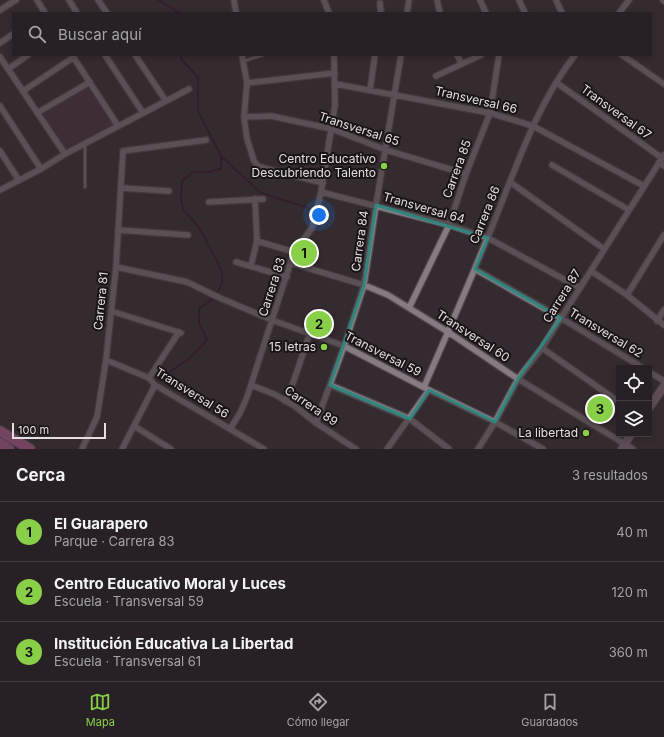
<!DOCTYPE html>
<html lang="es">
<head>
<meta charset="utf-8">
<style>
  body { margin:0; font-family:Inter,sans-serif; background:#332d31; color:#f1f3f6 }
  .controls { position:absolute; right:12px; bottom:12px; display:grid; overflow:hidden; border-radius:0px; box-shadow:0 2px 6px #0003 }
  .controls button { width:36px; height:36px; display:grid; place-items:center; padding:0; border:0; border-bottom:1px solid #433e41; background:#272024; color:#f1f3f6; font:20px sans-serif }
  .scale { position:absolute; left:12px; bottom:10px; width:94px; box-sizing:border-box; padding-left:4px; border:2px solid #e5dfe2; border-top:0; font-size:11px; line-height:14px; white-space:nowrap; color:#e5dfe2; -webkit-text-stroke:3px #191517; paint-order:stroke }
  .you { position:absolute; left:319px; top:215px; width:14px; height:14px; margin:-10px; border:3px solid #fff; border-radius:50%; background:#1a73e8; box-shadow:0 0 0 6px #1a73e833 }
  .badge { display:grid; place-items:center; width:26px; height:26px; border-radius:50%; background:#89cf48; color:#111; font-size:13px; font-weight:700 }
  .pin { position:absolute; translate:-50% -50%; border:2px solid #fff; box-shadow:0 1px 4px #0006 }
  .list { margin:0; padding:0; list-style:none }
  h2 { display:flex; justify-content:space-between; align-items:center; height:52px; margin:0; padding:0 16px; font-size:17px }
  h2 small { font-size:13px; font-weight:400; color:#a4a3a6 }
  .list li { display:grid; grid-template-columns:26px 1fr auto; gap:12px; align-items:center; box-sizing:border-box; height:60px; padding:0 16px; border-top:1px solid #433e41 }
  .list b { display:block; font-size:15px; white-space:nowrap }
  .list p { margin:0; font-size:13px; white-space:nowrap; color:#a4a3a6 }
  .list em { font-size:13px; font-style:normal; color:#a4a3a6 }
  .icon { flex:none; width:22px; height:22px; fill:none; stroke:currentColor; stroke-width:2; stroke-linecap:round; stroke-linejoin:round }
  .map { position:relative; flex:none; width:664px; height:449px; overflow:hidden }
  .search { position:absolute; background:#272024; box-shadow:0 2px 6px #0003; left:12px; right:12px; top:12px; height:44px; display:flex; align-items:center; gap:10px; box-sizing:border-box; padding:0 14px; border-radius:0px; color:#a4a3a6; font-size:15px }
  .sheet { height:232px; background:#272024 }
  nav { display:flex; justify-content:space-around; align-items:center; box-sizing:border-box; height:56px; border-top:1px solid #433e41; background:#272024; font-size:11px; color:#a4a3a6 }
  nav a { display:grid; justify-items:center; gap:2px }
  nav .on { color:#89cf48 }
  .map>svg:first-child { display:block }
  .green { fill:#4b3040 }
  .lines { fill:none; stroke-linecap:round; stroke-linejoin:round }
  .stream { stroke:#320d26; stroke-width:2 }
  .lane-casing { stroke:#50494d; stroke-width:4.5 }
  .street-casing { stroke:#50494d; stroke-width:8 }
  .secondary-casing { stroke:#50494d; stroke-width:10 }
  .highway-casing { stroke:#50494d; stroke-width:12 }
  .lane { stroke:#857b80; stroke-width:2.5 }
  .street { stroke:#857b80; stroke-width:5.5 }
  .secondary { stroke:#967488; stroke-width:8 }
  .highway { stroke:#bd629c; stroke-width:10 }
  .marked { fill:none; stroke:#2f867f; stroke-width:3; stroke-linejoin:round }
  .poi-dot { fill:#89cf48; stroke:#191517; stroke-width:1.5 }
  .labels { text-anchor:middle; stroke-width:4; stroke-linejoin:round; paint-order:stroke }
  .street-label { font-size:12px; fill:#e5dfe2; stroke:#191517 }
  .poi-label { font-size:12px; fill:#e5dfe2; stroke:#191517; text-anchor:end }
</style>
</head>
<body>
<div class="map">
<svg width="664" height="449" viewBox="0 0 664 449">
  <rect width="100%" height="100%" fill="#342b30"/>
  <path class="green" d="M89 87 115 126 66 151 43 114Z
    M300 243 312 247 307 263 295 259Z"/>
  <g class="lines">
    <path class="stream" d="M158 0 180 13
      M181 55V59L198 77V111L221 156 261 193 309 208
      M157 380 189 359 207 340 199 323V308L208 303 217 293 222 284V271L200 229 183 209 181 197 182 181 193 172H208L221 169V156"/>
    <g class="lane-casing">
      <path id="lane" d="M244 61 263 55
        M85 187V144"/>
    </g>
    <g class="street-casing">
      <path id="street" d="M37 0 45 13
        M69 0 77 13
        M98 0 107 13
        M234 0 236 13
        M324 0 329 13
        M437 0 440 13
        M480 0 486 13
        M519 0 525 13
        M556 0 562 13
        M663 0 664 1
        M380 3 381 13
        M0 10 16 0
        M407 13 409 0
        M619 13 629 0
        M0 43 13 34
        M72 55 118 126
        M105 55 143 113
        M135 55 166 101
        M242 55 247 83 244 117 247 139 254 161 258 166 264 168 323 183
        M457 55 462 64
        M622 55 664 84
        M0 57 65 154
        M8 69 28 55
        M436 76 481 55
        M247 83 335 73
        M557 83 662 158
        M336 84 490 113 533 126 644 186
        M370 90 375 55
        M23 91 74 57
        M0 106 41 169
        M37 113 90 82
        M244 117 271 116 332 129 386 150 466 174
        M0 151 18 179
        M659 162 664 166
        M552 165 629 210
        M510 182 604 249
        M121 188 169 191
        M0 190 41 169 65 154 189 89
        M321 192 449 225 488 238 580 288
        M209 202 263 199
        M118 230 188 235
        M257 241 294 252
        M236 262 287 277
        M291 263 364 285 388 295 448 332 518 379 633 449
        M251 266 257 241 255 199
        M116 267 187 282 220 298 272 320 344 346 429 390 495 422 543 449
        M475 269 561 318 643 368
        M591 271 627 295 664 325
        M627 295 664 235
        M409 308 449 225 466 174 490 113 499 55
        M111 311 181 333
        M657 321 664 310
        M542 348 619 402
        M106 360 149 378 155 385 264 449
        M649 372 664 381
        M149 378 179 332
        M251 385 274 394 296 407 316 423 356 449
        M330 385 410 419 449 449
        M424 387C448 332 472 277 494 222 517 165 537 104 575 55
        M285 401 293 383 310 333
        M316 423 344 346 364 285 376 205 401 55
        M134 426 171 449
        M230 429 240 413 247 397 294 252 312 228 321 192 335 105 334 55
        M82 449 97 417 106 360 116 267 123 151 206 140
        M122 449 155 385
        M387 449 429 390
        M478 449 495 422 518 379 542 348 664 155"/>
    </g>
    <g class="secondary-casing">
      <path id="secondary" d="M649 408 664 386
        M622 449 631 434"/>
    </g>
    <g class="highway-casing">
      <path id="highway" d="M0 431 30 449
        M0 443 9 449"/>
    </g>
    <use href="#lane" class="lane"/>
    <use href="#street" class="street"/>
    <use href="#secondary" class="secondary"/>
    <use href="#highway" class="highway"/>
  </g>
  <path d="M0 0H664V449H0ZM376 205 488 238 475 269 561 318 518 379 495 422 429 390 410 419 330 385 364 285Z" fill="#342b30" fill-opacity=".55" fill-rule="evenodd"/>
  <path class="marked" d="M376 205 488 238 475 269 561 318 518 379 495 422 429 390 410 419 330 385 364 285Z"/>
  <g class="poi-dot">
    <circle cx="384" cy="166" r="4"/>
    <circle cx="324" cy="347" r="4"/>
    <circle cx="586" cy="433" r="4"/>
  </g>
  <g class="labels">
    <g class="street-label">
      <text transform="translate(476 100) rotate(13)" y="4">Transversal 66</text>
      <text transform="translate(616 112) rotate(36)" y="4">Transversal 67</text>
      <text transform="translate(359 129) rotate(18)" y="4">Transversal 65</text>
      <text transform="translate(457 169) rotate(-70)" y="4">Carrera 85</text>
      <text transform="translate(424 208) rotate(16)" y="4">Transversal 64</text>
      <text transform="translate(485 215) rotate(-68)" y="4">Carrera 86</text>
      <text transform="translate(360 241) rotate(-82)" y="4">Carrera 84</text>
      <text transform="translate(272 287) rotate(-72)" y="4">Carrera 83</text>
      <text transform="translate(562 296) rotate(-58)" y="4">Carrera 87</text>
      <text transform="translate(101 301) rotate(-84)" y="4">Carrera 81</text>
      <text transform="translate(606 333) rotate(31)" y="4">Transversal 62</text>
      <text transform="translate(473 336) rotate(33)" y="4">Transversal 60</text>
      <text transform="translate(383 354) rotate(27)" y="4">Transversal 59</text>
      <text transform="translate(192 393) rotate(32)" y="4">Transversal 56</text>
      <text transform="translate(311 406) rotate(34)" y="4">Carrera 89</text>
    </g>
    <g class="poi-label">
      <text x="376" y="163">Centro Educativo<tspan x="376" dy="14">Descubriendo Talento</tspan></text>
      <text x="316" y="351">15 letras</text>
      <text x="578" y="437">La libertad</text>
    </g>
  </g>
</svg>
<div class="controls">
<button><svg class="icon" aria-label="locate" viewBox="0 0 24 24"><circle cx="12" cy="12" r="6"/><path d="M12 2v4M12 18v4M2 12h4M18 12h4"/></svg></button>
<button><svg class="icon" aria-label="layers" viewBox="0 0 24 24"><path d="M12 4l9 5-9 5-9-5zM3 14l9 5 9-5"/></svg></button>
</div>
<div class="scale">100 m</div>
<div class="you"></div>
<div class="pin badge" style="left:304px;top:253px">1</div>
<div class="pin badge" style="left:319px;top:324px">2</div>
<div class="pin badge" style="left:600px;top:409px">3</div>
<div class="search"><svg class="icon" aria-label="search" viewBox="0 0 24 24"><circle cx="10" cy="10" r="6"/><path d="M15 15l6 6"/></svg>Buscar aquí</div>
</div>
<section class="sheet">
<h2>Cerca<small>3 resultados</small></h2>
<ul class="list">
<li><span class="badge">1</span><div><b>El Guarapero</b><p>Parque · Carrera 83</p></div><em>40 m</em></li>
<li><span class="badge">2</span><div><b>Centro Educativo Moral y Luces</b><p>Escuela · Transversal 59</p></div><em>120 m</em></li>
<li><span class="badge">3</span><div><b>Institución Educativa La Libertad</b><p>Escuela · Transversal 61</p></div><em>360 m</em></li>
</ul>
</section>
<nav>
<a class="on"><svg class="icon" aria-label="map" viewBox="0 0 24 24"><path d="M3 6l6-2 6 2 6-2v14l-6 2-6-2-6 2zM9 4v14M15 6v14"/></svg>Mapa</a>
<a><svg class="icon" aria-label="directions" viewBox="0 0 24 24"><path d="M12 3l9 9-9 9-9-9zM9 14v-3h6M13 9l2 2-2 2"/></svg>Cómo llegar</a>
<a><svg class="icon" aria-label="saved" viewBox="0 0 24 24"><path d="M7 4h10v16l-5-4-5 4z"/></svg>Guardados</a>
</nav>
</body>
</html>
